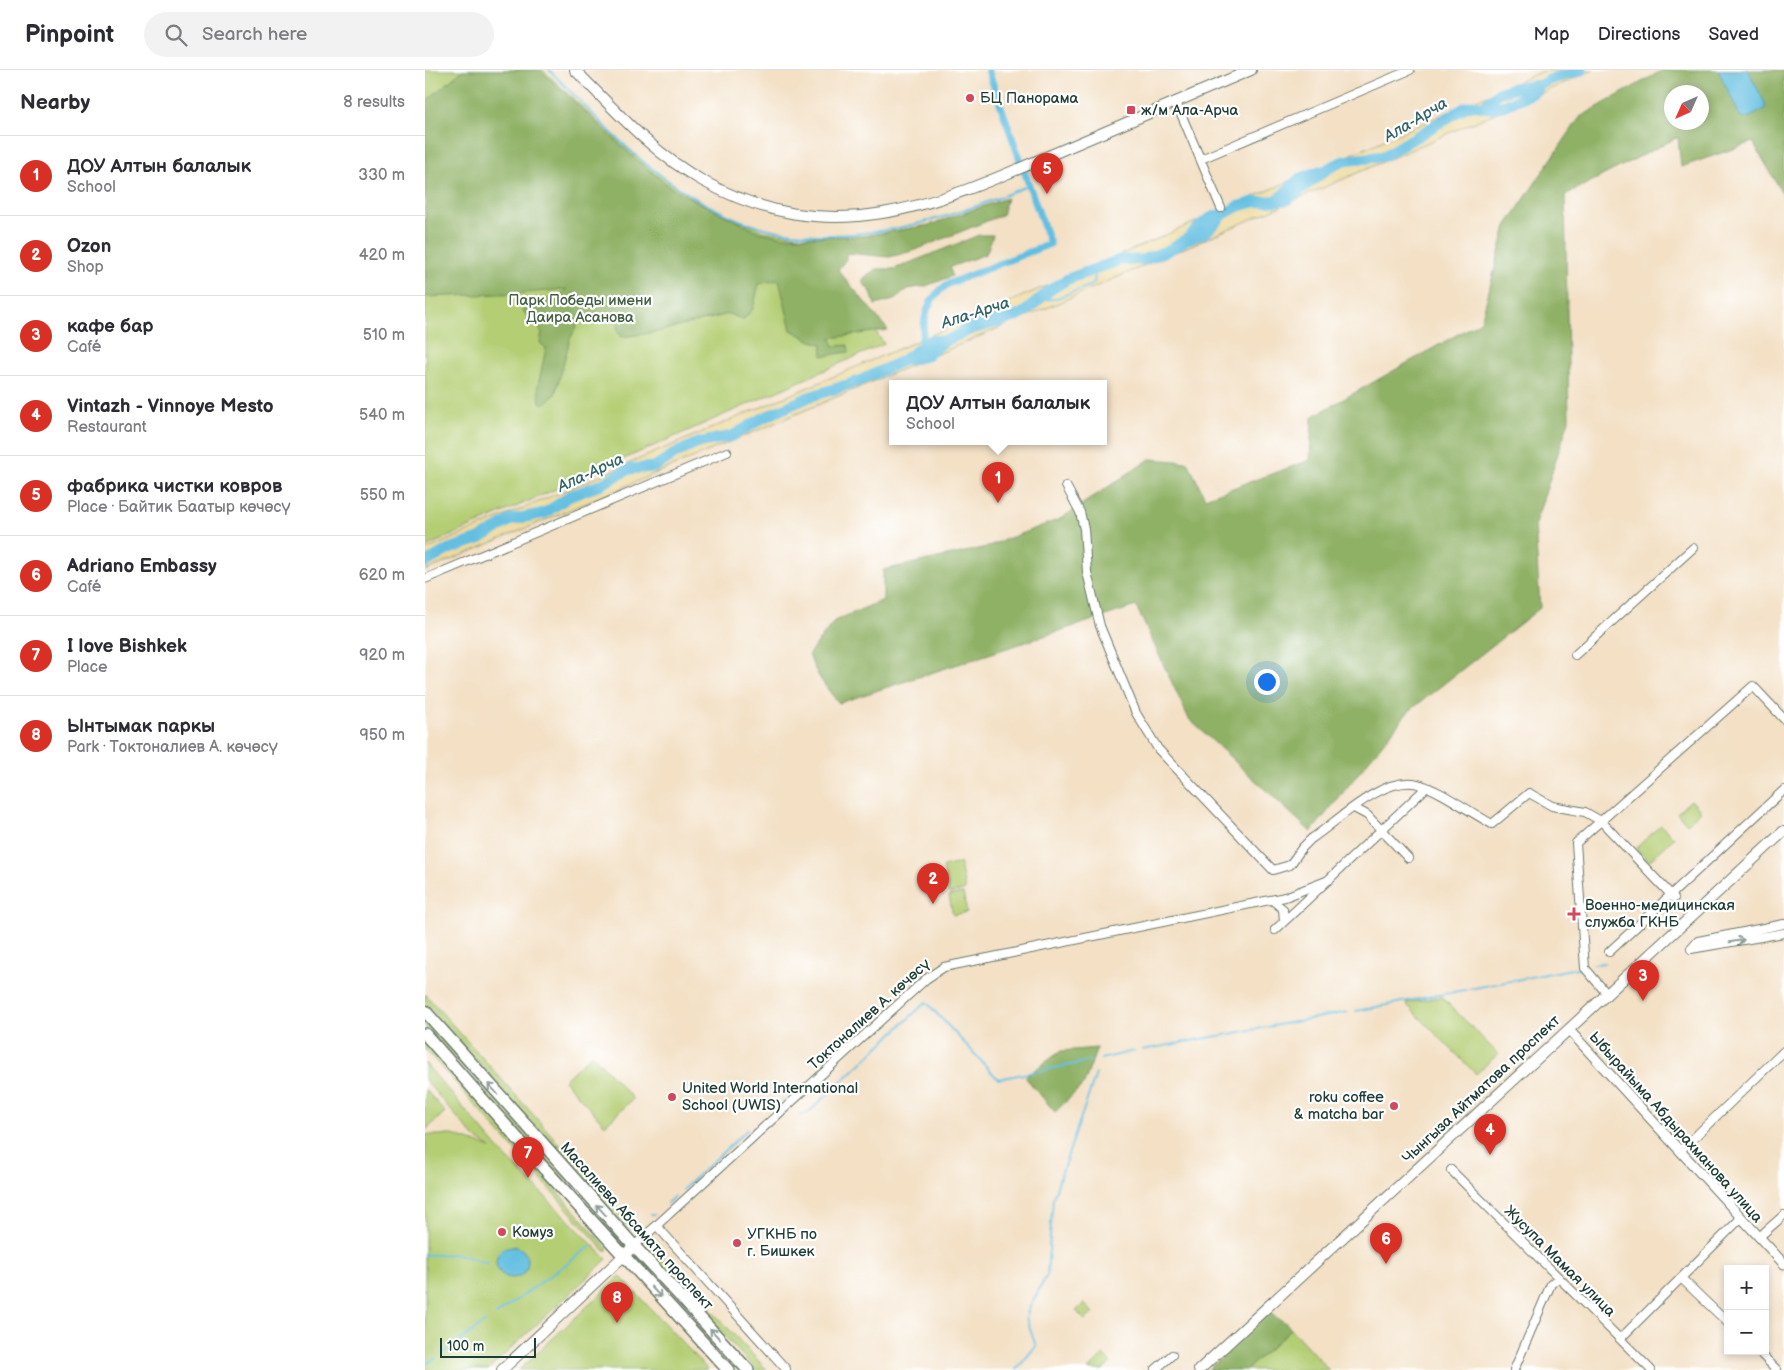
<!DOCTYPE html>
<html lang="en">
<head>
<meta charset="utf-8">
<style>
  body { margin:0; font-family:"Balsamiq Sans",sans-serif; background:#f2f2f3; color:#2b2b33 }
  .controls { position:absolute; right:15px; bottom:15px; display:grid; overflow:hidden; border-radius:0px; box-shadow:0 2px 8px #0003 }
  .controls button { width:45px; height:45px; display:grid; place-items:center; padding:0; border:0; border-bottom:1px solid #e1e1e2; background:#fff; color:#2b2b33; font:25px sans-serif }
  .compass { position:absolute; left:1239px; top:15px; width:45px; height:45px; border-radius:50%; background:#fff; box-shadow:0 2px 8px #0003; rotate:225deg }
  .scale { position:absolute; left:15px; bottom:12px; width:96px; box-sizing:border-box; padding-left:5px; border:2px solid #1f3d34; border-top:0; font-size:14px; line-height:18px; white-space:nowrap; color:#1f3d34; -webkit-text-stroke:4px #fff; paint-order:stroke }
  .you { position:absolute; left:841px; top:611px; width:18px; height:18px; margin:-12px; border:4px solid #fff; border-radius:50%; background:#1a73e8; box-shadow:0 0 0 8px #1a73e833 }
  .badge { display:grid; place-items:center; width:32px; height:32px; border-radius:50%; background:#d93025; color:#fff; font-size:16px; font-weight:700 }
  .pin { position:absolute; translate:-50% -41px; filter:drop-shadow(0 1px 2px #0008) }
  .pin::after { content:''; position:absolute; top:26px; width:18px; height:15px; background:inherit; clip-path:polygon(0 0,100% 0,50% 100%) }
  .popup { position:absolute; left:464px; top:310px; width:218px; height:65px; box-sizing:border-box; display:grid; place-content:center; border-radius:0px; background:#fff; filter:drop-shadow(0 1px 4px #0005); font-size:16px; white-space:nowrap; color:#7c7c81 }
  .popup b { font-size:19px; color:#2b2b33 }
  .popup::after { content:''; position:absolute; left:50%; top:100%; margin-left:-10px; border:10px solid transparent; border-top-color:#fff }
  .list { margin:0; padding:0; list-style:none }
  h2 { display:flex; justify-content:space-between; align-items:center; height:65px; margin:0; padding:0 20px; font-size:21px }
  h2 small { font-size:16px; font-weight:400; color:#7c7c81 }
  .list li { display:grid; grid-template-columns:32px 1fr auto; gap:15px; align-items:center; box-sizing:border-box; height:80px; padding:0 20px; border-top:1px solid #e1e1e2 }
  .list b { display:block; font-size:19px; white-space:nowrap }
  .list p { margin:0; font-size:16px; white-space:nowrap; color:#7c7c81 }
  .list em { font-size:16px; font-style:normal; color:#7c7c81 }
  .icon { flex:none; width:28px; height:28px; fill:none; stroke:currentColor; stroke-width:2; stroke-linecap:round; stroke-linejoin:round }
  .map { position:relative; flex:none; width:1359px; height:1300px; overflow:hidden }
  header { display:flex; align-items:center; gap:30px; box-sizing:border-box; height:70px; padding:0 25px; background:#fff; border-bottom:1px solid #e1e1e2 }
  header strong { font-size:24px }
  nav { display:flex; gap:28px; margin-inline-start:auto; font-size:18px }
  .search { width:350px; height:45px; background:#f2f2f3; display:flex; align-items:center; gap:12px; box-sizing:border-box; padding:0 18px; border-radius:28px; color:#7c7c81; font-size:19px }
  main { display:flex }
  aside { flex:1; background:#fff }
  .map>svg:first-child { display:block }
  .green { fill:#b4ce73; stroke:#6a8654 }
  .forest { fill:#8fb165; stroke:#57774c; fill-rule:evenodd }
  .sand { fill:#eeda9e; stroke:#868c69 }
  .water { fill:#63bfe1; stroke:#417e8a }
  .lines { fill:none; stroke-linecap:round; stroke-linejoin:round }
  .stream { stroke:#63bfe1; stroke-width:2 }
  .canal { stroke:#63bfe1; stroke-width:7 }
  .river { stroke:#63bfe1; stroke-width:11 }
  .minor-casing { stroke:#697667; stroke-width:10 }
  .tertiary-casing { stroke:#697667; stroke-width:11 }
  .secondary-casing { stroke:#697667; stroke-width:12 }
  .primary-casing { stroke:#697667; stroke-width:14 }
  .minor { stroke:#fff; stroke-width:8 }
  .tertiary { stroke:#fff; stroke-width:9 }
  .secondary { stroke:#fff; stroke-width:10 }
  .primary { stroke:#fff; stroke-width:11 }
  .oneway { stroke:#8f9e9a }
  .poi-dot { fill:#d1495b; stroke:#fff; stroke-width:2 }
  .labels { text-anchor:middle; stroke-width:4.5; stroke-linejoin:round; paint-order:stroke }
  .poi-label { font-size:15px; fill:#1f3d34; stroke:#fff; text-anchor:start }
  .park-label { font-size:15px; fill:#446144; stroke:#fff }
  .street-label { font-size:15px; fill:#1f3d34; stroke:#fff }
  .water-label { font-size:16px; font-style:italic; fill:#336468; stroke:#fff }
</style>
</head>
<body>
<header>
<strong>Pinpoint</strong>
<div class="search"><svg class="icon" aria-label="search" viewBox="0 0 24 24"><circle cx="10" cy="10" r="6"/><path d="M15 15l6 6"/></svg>Search here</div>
<nav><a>Map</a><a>Directions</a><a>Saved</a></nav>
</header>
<main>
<aside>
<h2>Nearby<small>8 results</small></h2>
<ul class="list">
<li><span class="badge">1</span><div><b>ДОУ Алтын балалык</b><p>School</p></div><em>330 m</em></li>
<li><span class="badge">2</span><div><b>Ozon</b><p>Shop</p></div><em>420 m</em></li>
<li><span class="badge">3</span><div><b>кафе бар</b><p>Café</p></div><em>510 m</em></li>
<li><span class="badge">4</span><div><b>Vintazh - Vinnoye Mesto</b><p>Restaurant</p></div><em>540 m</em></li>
<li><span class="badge">5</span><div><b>фабрика чистки ковров</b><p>Place · Байтик Баатыр көчөсү</p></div><em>550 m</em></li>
<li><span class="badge">6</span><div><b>Adriano Embassy</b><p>Café</p></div><em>620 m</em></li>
<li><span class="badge">7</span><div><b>I love Bishkek</b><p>Place</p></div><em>920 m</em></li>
<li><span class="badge">8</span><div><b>Ынтымак паркы</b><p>Park · Токтоналиев А. көчөсү</p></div><em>950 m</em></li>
</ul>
</aside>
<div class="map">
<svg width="1359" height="1300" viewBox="0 0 1359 1300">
  <rect width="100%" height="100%" fill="#fff"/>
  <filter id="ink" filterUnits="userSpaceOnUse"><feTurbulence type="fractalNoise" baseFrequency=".02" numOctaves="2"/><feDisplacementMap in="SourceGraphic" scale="10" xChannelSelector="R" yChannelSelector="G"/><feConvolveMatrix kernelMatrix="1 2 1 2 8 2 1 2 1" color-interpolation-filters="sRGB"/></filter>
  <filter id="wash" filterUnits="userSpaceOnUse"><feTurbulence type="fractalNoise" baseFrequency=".0096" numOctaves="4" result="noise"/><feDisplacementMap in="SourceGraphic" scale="20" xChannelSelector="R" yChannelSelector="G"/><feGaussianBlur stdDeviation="1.12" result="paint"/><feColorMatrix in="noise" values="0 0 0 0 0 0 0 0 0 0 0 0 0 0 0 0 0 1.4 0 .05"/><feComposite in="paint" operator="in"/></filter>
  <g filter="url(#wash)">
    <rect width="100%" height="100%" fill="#f3e0c5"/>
    <path class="green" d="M0 0H118L204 81 253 119 288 140 338 161 387 168 459 274 0 477Z
      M1266 730 1276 741 1262 754 1252 743Z
      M1236 755 1249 768 1223 792 1211 778Z
      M535 793 540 820 524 824 518 797Z
      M538 823 542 842 528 845 524 826Z
      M0 924 208 1156 203 1161 0 932Z
      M1017 927 1073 984 1051 1004 980 933Z
      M0 950 193 1168 191 1170 0 956Z
      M0 971 183 1179 180 1181 0 979Z
      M167 984 208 1029 180 1055 139 1010Z
      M0 993 77 1083 182 1189 63 1300H0V1065H28L66 1078 50 1068 0 1010Z
      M0 1019 20 1042 2 1059 0 1057Z
      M229 1179 342 1300H331L224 1184Z
      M217 1193 316 1300H311L216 1196Z
      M195 1206 283 1300H94Z
      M659 1233 668 1243 660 1250 651 1241Z
      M866 1259 904 1300H821Z
      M678 1285 686 1293 678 1300H663Z"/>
    <path class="forest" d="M38 0H115L206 85 248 119 333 162 359 167 439 166 504 155 582 128 577 145 488 181 464 187 421 183V189L413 200 463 260 406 268 409 276 423 275 424 282 397 286V274L386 271 366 260 354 210 334 214 328 239 318 250 304 244 232 262 197 267 192 261 193 247 155 250 145 269 130 325 118 334 115 332 113 316 121 278 115 273 117 262 97 240 136 224 142 219 101 223 0 227V32Z
      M1238 0H1359V126L1328 72 1256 97 1253 67 1140 125 1144 350 1110 454 1115 538 983 642 886 762 764 649 711 536 414 633C401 618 390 604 384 584L409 551 458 530V500L558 478 635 449 725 389 763 392 780 428 885 390 887 347 1056 251 1081 156 1155 47ZM1246 22H1276V52H1246Z
      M554 165H568L561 184 525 197 527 206 501 216 483 219 469 230 450 235 446 222 437 212 439 208 451 199H469Z
      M672 978 659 1014 630 1042 600 1007 636 981Z
      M844 1243 861 1253 866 1259 821 1300H783Z"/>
    <path class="sand" d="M1120 0H1169L631 234 0 501V480L711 178Z"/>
    <path class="water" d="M1293 0H1323L1340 33V39L1323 48H1316Z
      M71 1192a16 16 0 1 1 32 0a16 16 0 1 1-32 0Z"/>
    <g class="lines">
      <path class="stream" d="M124 0C160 35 201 81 241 109 268 128 307 150 339 158 427 179 523 151 604 115
        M1083 34 1099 18
        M616 230 629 229 664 216 669 213 671 199
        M1307 868 1359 858
        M1169 894 1179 893
        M931 941 1157 897
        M717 980 923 942
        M676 989 709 981
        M357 1030H358
        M374 1045 383 1043 501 932 573 1009 665 991
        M257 1120 322 1060
        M242 1133 250 1126
        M206 1144H211
        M226 1145H229
        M0 1185 31 1184 63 1193
        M71 1245 166 1176
        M17 1284 60 1252
        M0 1295 11 1288
        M591 1300 611 1276 601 1248 604 1238 622 1205 628 1128 671 1004"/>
      <path class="canal" d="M496 277C500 250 498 231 523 214L625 174 563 0"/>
      <path class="river" d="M1058 36 1075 22 1088 18 1115 15
        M851 131 874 109 895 101
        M762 169C773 158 783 145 799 144
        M538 260C554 245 555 245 575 252
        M482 290 501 286 520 271
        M0 493 24 479 54 469 86 450 120 443 145 426 175 415 204 399 229 397 253 382 273 373 307 366 338 348 384 327 434 311 477 291 506 270 520 271 547 259 590 247 601 241 625 220 643 209 695 190H717L744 180 762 169 780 163 799 144 812 137 829 132 862 130 904 98 919 91 959 86 1041 37 1048 35 1065 38 1078 36 1108 23 1115 15 1124 10 1157 0"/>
    </g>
  </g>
  <g filter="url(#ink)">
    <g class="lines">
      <g class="minor-casing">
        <path id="minor" d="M751 32 796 138
          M776 89 985 0
          M641 416 655 442 659 459 662 502 675 556 711 643 733 679 848 800 865 795 877 778 886 769C913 751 958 705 993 714 1014 719 1046 743 1067 754L1104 723 1127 736 1160 742 1176 751 1249 828
          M0 509 302 382
          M1150 585 1268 478
          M929 738 942 745 983 788
          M847 830 858 839 859 851
          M850 860 1002 717
          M1266 879 1273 871 1359 854
          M1266 879 1359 863
          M1184 882 1359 720
          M1182 924 1160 898 1151 773 1328 616 1359 649
          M1255 1081 1359 981
          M1026 1100 1226 1300
          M231 1155 361 1299
          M1334 1167 1359 1145
          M209 1176 501 909 519 897 860 827 904 810
          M1256 1208 1303 1253
          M1195 1269 1316 1148
          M1333 1281 1352 1300
          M730 1300 747 1285
          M1089 1300 1126 1214 1133 1208"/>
      </g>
      <g class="tertiary-casing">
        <path id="tertiary" d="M1144 960 1359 1194"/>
      </g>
      <g class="secondary-casing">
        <path id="secondary" d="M150 0C189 39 228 84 278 111 410 184 517 132 642 78 703 52 765 26 826 0
          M77 1300 209 1176
          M774 1300 1359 761"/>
      </g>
      <g class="primary-casing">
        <path id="primary" d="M0 941 209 1176 323 1300
          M0 964 116 1095 303 1300"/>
      </g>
      <use href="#minor" class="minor"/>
      <use href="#tertiary" class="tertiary"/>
      <use href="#secondary" class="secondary"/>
      <use href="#primary" class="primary"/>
    </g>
    <defs><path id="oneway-shaft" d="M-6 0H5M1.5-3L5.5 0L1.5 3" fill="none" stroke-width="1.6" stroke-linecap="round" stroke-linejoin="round" transform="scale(1.25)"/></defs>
    <g class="oneway">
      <use href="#oneway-shaft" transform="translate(1312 871) rotate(-10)"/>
      <use href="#oneway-shaft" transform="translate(68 1019) rotate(-132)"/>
      <use href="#oneway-shaft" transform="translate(176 1140) rotate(-132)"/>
      <use href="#oneway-shaft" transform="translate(231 1222) rotate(47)"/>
      <use href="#oneway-shaft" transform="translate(290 1264) rotate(-133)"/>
    </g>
  </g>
  <g class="poi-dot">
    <circle cx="545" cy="28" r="5"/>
    <rect x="701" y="35" width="10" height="10" rx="2.5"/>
    <path d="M1146.5 836.5h5v5h5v5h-5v5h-5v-5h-5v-5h5z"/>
    <circle cx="247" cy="1027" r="5"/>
    <circle cx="969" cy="1036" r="5"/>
    <circle cx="77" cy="1162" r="5"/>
    <circle cx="312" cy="1173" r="5"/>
  </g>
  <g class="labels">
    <g class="poi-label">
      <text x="555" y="33">БЦ Панорама</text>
      <text x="716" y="45">ж/м Ала-Арча</text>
      <text x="1160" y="840">Военно-медицинская<tspan x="1160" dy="17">служба ГКНБ</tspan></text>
      <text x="257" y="1023">United World International<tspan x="257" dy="17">School (UWIS)</tspan></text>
      <text x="959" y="1032" text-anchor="end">roku coffee<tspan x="959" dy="17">&amp; matcha bar</tspan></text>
      <text x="87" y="1167">Комуз</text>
      <text x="322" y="1169">УГКНБ по<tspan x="322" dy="17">г. Бишкек</tspan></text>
    </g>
    <g class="park-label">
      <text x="155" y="235">Парк Победы имени<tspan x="155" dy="17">Даира Асанова</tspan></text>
    </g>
    <g class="street-label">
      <text transform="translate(444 944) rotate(-42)" y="5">Токтоналиев А. көчөсү</text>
      <text transform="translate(1056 1019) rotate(-43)" y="5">Чынгыза Айтматова проспект</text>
      <text transform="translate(1251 1057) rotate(48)" y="5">Ыбырайыма Абдырахманова улица</text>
      <text transform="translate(212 1156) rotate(48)" y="5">Масалиева Абсамата проспект</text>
      <text transform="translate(1135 1191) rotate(45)" y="5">Жусупа Мамая улица</text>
    </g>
    <g class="water-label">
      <text transform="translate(990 49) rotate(-31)" y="6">Ала-Арча</text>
      <text transform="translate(550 242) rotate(-18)" y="6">Ала-Арча</text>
      <text transform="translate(165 402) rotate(-25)" y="6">Ала-Арча</text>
    </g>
  </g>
</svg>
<div class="controls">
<button>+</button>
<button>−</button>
</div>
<svg class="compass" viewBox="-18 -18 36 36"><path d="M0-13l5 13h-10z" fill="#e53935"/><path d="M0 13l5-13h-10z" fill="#7c7c81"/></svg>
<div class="scale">100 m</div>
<div class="you"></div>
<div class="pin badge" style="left:573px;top:433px">1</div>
<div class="popup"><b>ДОУ Алтын балалык</b>School</div>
<div class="pin badge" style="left:508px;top:834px">2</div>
<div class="pin badge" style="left:1218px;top:931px">3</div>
<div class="pin badge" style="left:1065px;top:1085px">4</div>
<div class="pin badge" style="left:622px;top:124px">5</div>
<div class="pin badge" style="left:961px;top:1194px">6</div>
<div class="pin badge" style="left:103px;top:1108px">7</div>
<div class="pin badge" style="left:192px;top:1253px">8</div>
</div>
</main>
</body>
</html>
